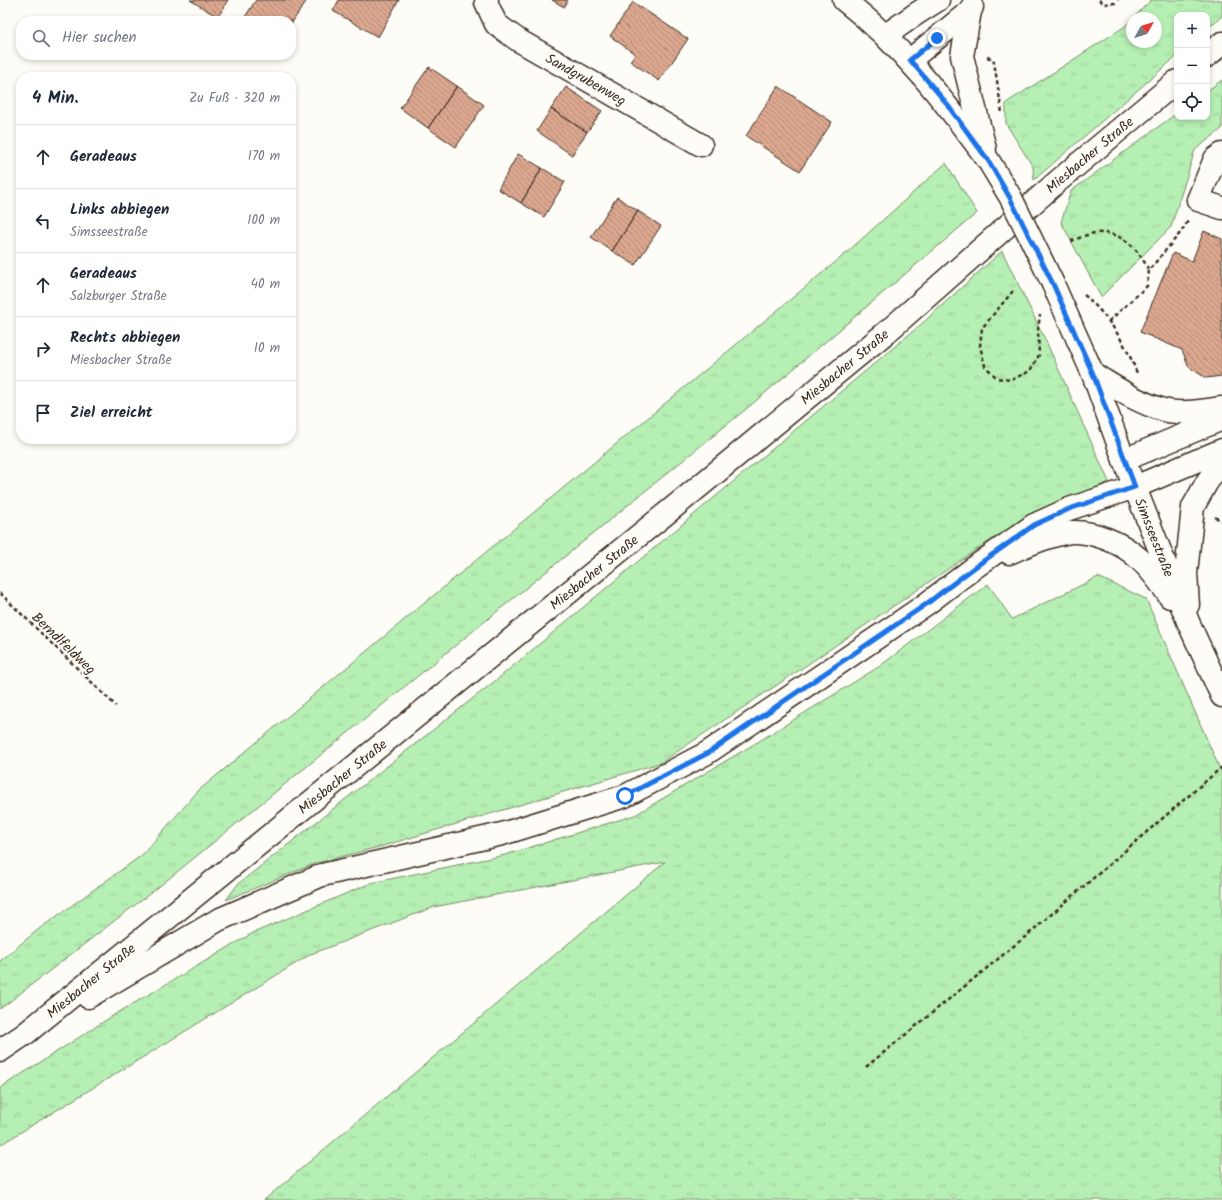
<!DOCTYPE html>
<html lang="de">
<head>
<meta charset="utf-8">
<style>
  body { margin:0; font-family:Kalam,sans-serif; background:#f2f2f3; color:#1f2937 }
  .controls { position:absolute; right:12px; top:12px; display:grid; overflow:hidden; border-radius:8px; box-shadow:0 2px 6px #0003 }
  .controls button { width:36px; height:36px; display:grid; place-items:center; padding:0; border:0; border-bottom:1px solid #e0e1e3; background:#fff; color:#1f2937; font:20px sans-serif }
  .compass { position:absolute; left:1126px; top:12px; width:36px; height:36px; border-radius:50%; background:#fff; box-shadow:0 2px 6px #0003; rotate:51deg }
  .stop { position:absolute; width:12px; height:12px; margin:-9px; border:3px solid #1a73e8; border-radius:50%; background:#fff }
  .stop.end { background:#1a73e8; border-color:#fff; box-shadow:0 1px 4px #0008 }
  .list { margin:0; padding:0; list-style:none }
  h2 { display:flex; justify-content:space-between; align-items:center; height:52px; margin:0; padding:0 16px; font-size:17px }
  h2 small { font-size:13px; font-weight:400; color:#747a83 }
  .list li { display:grid; grid-template-columns:26px 1fr auto; gap:12px; align-items:center; box-sizing:border-box; height:64px; padding:0 16px; border-top:1px solid #e0e1e3 }
  .list b { display:block; font-size:15px; white-space:nowrap }
  .list p { margin:0; font-size:13px; white-space:nowrap; color:#747a83 }
  .list em { font-size:13px; font-style:normal; color:#747a83 }
  .icon { flex:none; width:22px; height:22px; fill:none; stroke:currentColor; stroke-width:2; stroke-linecap:round; stroke-linejoin:round }
  .map { position:relative; flex:none; width:1222px; height:1200px; overflow:hidden }
  .search { position:absolute; background:#fff; box-shadow:0 2px 6px #0003; left:16px; top:16px; width:280px; height:44px; display:flex; align-items:center; gap:10px; box-sizing:border-box; padding:0 14px; border-radius:16px; color:#747a83; font-size:15px }
  .panel { position:absolute; background:#fff; box-shadow:0 2px 6px #0003; left:16px; top:72px; width:280px; height:372px; border-radius:16px }
  .map>svg:first-child { display:block }
  .grass { fill:url(#grass-tufts); stroke:#788c68 }
  .building { fill:url(#building-back-hatch); stroke:#3b2a1e }
  .lines { fill:none; stroke-linecap:round; stroke-linejoin:round }
  .minor-casing { stroke:#3b2a1e; stroke-width:25 }
  .secondary-casing { stroke:#3b2a1e; stroke-width:25 }
  .path { stroke:#3b2a1e; stroke-width:2.5; stroke-dasharray:4 3; stroke-linecap:butt }
  .minor { stroke:#fdfcf7; stroke-width:22 }
  .secondary { stroke:#fdfcf7; stroke-width:22 }
  .secondary-bridge-casing { stroke:#3b2a1e; stroke-width:25; stroke-linecap:butt }
  .secondary-bridge { stroke:#fdfcf7; stroke-width:22 }
  .route { stroke:#1a73e8; stroke-width:5 }
  .labels { text-anchor:middle; stroke-width:4; stroke-linejoin:round; paint-order:stroke }
  .street-label { font-size:14px; fill:#3b2a1e; stroke:#fdfcf7 }
</style>
</head>
<body>
<div class="map">
<svg width="1222" height="1200" viewBox="0 0 1222 1200">
  <defs>
    <pattern id="grass-tufts" width="24" height="20" patternUnits="userSpaceOnUse"><rect width="24" height="20" fill="#b6efb3"/><path d="M3 7l-1-3M5 7V3M7 7l1-3M15 17l-1-3M17 17v-4M19 17l1-3" fill="none" stroke="#9dcd9a"/></pattern>
    <pattern id="building-back-hatch" width="6" height="6" patternUnits="userSpaceOnUse"><rect width="6" height="6" fill="#dba78f"/><path d="M-1 5l2 2M0 0l6 6M5-1l2 2" fill="none" stroke="#b38874"/></pattern>
  </defs>
  <rect width="100%" height="100%" fill="#fdfcf7"/>
  <filter id="ink" filterUnits="userSpaceOnUse"><feTurbulence type="fractalNoise" baseFrequency=".025" numOctaves="2"/><feDisplacementMap in="SourceGraphic" scale="8" xChannelSelector="R" yChannelSelector="G"/><feConvolveMatrix kernelMatrix="1 2 1 2 8 2 1 2 1" color-interpolation-filters="sRGB"/></filter>
  <g filter="url(#ink)">
    <path class="grass" d="M1151 0H1222V16L1207 29V15H1177V56L1034 180 1033 167 1006 124V103L1124 27 1132 19V42H1156V18H1133Z
      M1222 80V129L1195 150 1171 227 1101 297 1061 222 1071 191 1177 113V117H1207V91Z
      M946 163 977 213 751 405 161 885 0 1009V961L39 929 142 855 198 791 844 255Z
      M1002 251 1046 341 1109 482 1026 518 976 550 798 671 660 763 383 846 316 863 226 900 238 884 500 677 918 327Z
      M1098 577 1146 599 1222 774V1200H264L665 862 434 907 311 954 0 1145V1088L114 1015 253 933 371 883 505 855 635 815 761 740 880 666 988 584 1012 619Z"/>
    <path class="building" d="M190 0H228L218 17Z
      M256 0H307L291 24V21H251L245 17Z
      M339 0H399L378 37 333 11Z
      M552 0H568L564 7Z
      M633 2 688 39 659 81 630 61 635 54 610 36Z
      M429 67 457 86 428 128 400 108Z
      M457 86 484 105 456 147 428 128Z
      M778 86 832 122 800 171 746 136Z
      M566 87 602 111 587 132 551 109Z
      M551 109 587 132 572 155 537 131Z
      M518 154 542 168 521 203 498 189Z
      M542 168 565 182 544 217 521 203Z
      M617 197 638 211 612 251 591 237Z
      M638 211 661 226 635 265 612 251Z
      M1204 231 1222 239V376L1206 378 1189 367 1182 350 1140 332 1173 253 1192 261Z"/>
    <g class="lines">
      <g class="minor-casing">
        <g id="minor">
          <path id="s1" d="M487 0 486 2 496 24 518 40 701 145"/>
          <path d="M1222 154 1215 159 1198 200 1222 208"/>
        </g>
      </g>
      <g class="secondary-casing">
        <g id="secondary">
          <path d="M844 0C902 45 945 102 988 160"/>
          <path d="M970 11 962 56 985 149"/>
          <path d="M886 35 916 14 938 0"/>
          <path d="M1207 56 1222 43"/>
          <path d="M910 60 970 11 972 7"/>
          <path id="s2" d="M1053 284 1093 374 1124 460 1189 624 1222 696"/>
          <path d="M1093 374C1115 387 1138 403 1164 410 1181 415 1205 410 1222 408"/>
          <path d="M1124 460 1222 419"/>
          <path d="M1009 553C1024 546 1056 533 1072 532 1093 531 1122 543 1137 557 1150 568 1160 582 1170 597"/>
          <path d="M1188 605 1186 573 1193 507 1207 482 1222 460"/>
          <path d="M88 997 218 920 322 875 502 834 625 796 707 753 925 605 975 567 1034 525 1069 509 1135 487 1222 450"/>
          <path id="s3" d="M0 1051 25 1034 690 494 888 331 1058 181 1177 81"/>
        </g>
      </g>
      <path class="path" d="M1099 0 1104 4 1115 3 1118 0
        M987 57 993 59 994 62 1002 113
        M1071 241C1078 239 1087 234 1095 233 1123 231 1137 248 1149 270
        M1013 291 982 328 980 346 985 366 997 378 1011 380 1030 371 1039 355 1038 330 1040 315
        M1084 295 1088 298C1111 321 1125 342 1137 373
        M1109 321 1147 286 1149 270 1181 232 1188 221
        M1215 517 1222 521
        M0 593 116 706
        M866 1067 1031 932 1222 767"/>
      <use href="#minor" class="minor"/>
      <use href="#secondary" class="secondary"/>
      <g class="secondary-bridge-casing">
        <path id="secondary-bridge" d="M988 160 1011 198 1053 284"/>
      </g>
      <use href="#secondary-bridge" class="secondary-bridge"/>
    </g>
  </g>
  <g class="lines" filter="url(#ink)">
    <path class="route" d="M625 796 708 753 925 605 975 567 1034 525 1069 509 1135 487 1093 374 1053 284 1010 198 988 160 943 99 910 60 937 38"/>
  </g>
  <g class="labels">
    <g class="street-label">
      <text dy="5" stroke="none"><textPath href="#s1" startOffset="132">Sandgrubenweg</textPath></text>
      <text dy="5" stroke="none"><textPath href="#s3" startOffset="1411">Miesbacher Straße</textPath></text>
      <text dy="5" stroke="none"><textPath href="#s3" startOffset="1087">Miesbacher Straße</textPath></text>
      <text dy="5" stroke="none"><textPath href="#s2" startOffset="273">Simsseestraße</textPath></text>
      <text dy="5" stroke="none"><textPath href="#s3" startOffset="763">Miesbacher Straße</textPath></text>
      <text transform="translate(64 643) rotate(44)" y="5">Berndlfeldweg</text>
      <text dy="5" stroke="none"><textPath href="#s3" startOffset="439">Miesbacher Straße</textPath></text>
      <text dy="5" stroke="none"><textPath href="#s3" startOffset="115">Miesbacher Straße</textPath></text>
    </g>
  </g>
</svg>
<div class="controls">
<button>+</button>
<button>−</button>
<button><svg class="icon" aria-label="locate" viewBox="0 0 24 24"><circle cx="12" cy="12" r="6"/><path d="M12 2v4M12 18v4M2 12h4M18 12h4"/></svg></button>
</div>
<svg class="compass" viewBox="-18 -18 36 36"><path d="M0-13l5 13h-10z" fill="#e53935"/><path d="M0 13l5-13h-10z" fill="#747a83"/></svg>
<div class="stop" style="left:625px;top:796px"></div>
<div class="stop end" style="left:937px;top:38px"></div>
<div class="search"><svg class="icon" aria-label="search" viewBox="0 0 24 24"><circle cx="10" cy="10" r="6"/><path d="M15 15l6 6"/></svg>Hier suchen</div>
<section class="panel">
<h2>4 Min.<small>Zu Fuß · 320 m</small></h2>
<ul class="list">
<li><svg class="icon" aria-label="ahead" viewBox="0 0 24 24"><path d="M12 20V5M6 11l6-6 6 6"/></svg><div><b>Geradeaus</b></div><em>170 m</em></li>
<li><svg class="icon" aria-label="left" viewBox="0 0 24 24"><path d="M17 20v-9H6M10 6l-5 5 5 5"/></svg><div><b>Links abbiegen</b><p>Simsseestraße</p></div><em>100 m</em></li>
<li><svg class="icon" aria-label="ahead" viewBox="0 0 24 24"><path d="M12 20V5M6 11l6-6 6 6"/></svg><div><b>Geradeaus</b><p>Salzburger Straße</p></div><em>40 m</em></li>
<li><svg class="icon" aria-label="right" viewBox="0 0 24 24"><path d="M7 20v-9h11M14 6l5 5-5 5"/></svg><div><b>Rechts abbiegen</b><p>Miesbacher Straße</p></div><em>10 m</em></li>
<li><svg class="icon" aria-label="arrive" viewBox="0 0 24 24"><path d="M6 21V4h12l-3 4 3 4H6"/></svg><div><b>Ziel erreicht</b></div></li>
</ul>
</section>
</div>
</body>
</html>
